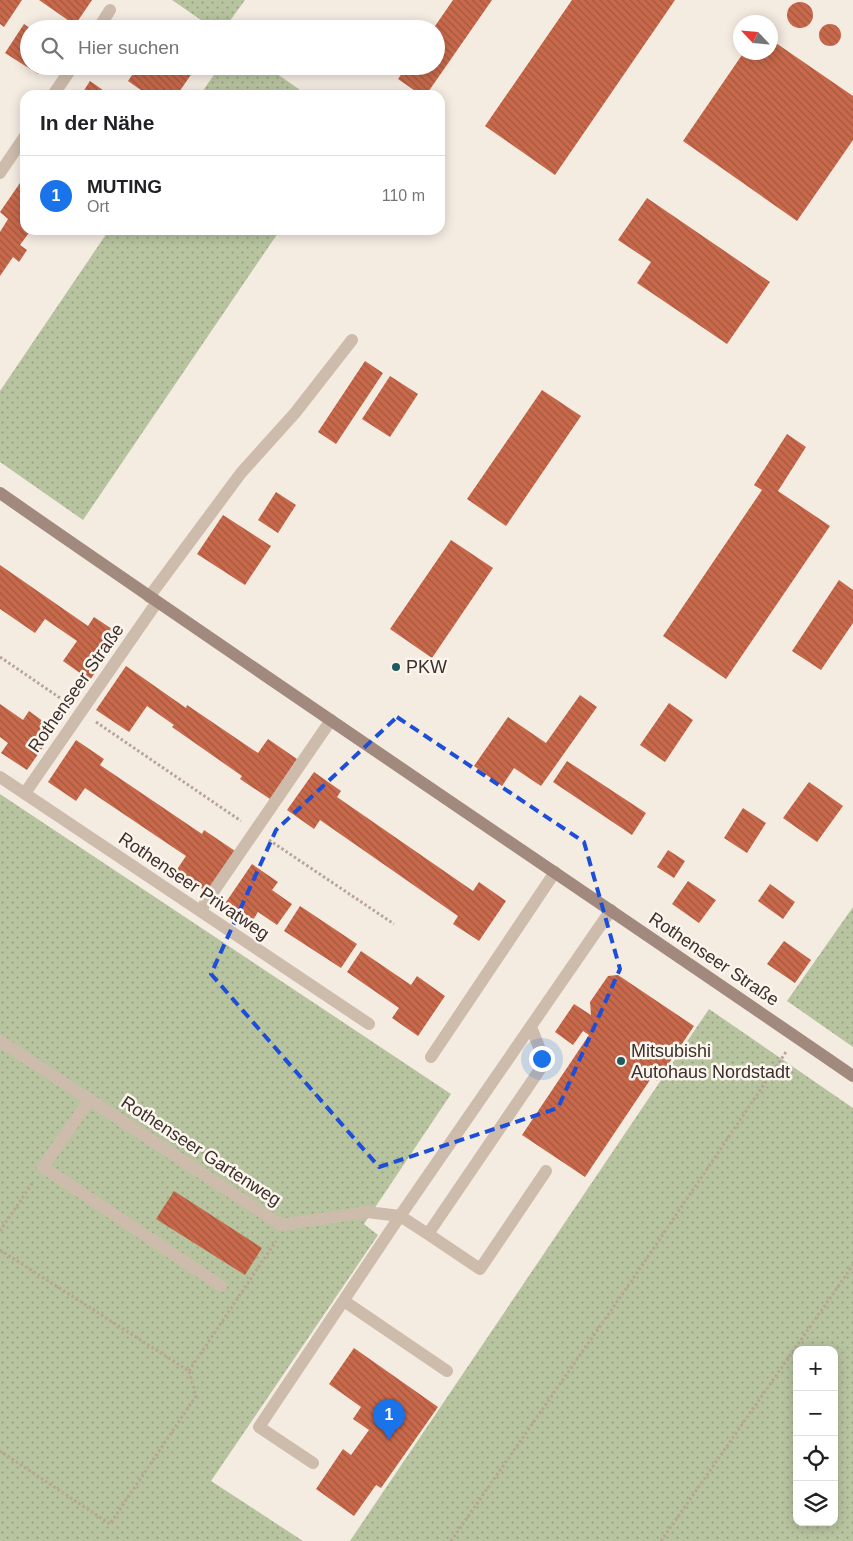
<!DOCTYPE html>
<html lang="de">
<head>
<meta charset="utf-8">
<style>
  body { margin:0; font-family:Helvetica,sans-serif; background:#f6f6f6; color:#202124 }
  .controls { position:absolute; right:15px; bottom:15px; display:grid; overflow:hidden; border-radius:10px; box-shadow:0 2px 12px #0003 }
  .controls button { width:45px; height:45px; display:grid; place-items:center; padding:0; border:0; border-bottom:1px solid #e0e0e0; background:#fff; color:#202124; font:25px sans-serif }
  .compass { position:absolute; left:733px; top:15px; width:45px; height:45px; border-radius:50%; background:#fff; box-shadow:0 2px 12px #0003; rotate:296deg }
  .you { position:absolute; left:541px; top:1058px; width:18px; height:18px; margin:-12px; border:4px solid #fff; border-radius:50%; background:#1a73e8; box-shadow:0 0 0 8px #1a73e833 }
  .badge { display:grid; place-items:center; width:32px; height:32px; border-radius:50%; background:#1a73e8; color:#fff; font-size:16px; font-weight:700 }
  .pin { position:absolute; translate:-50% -41px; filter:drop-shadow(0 1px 2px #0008) }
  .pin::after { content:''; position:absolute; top:26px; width:18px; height:15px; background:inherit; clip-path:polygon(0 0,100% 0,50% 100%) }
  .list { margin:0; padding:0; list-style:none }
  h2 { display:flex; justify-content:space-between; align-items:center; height:65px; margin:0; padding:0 20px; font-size:21px }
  h2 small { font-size:16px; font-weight:400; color:#757577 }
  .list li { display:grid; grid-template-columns:32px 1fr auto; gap:15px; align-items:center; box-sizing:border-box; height:80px; padding:0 20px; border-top:1px solid #e0e0e0 }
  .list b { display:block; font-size:19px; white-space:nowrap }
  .list p { margin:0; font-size:16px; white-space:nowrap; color:#757577 }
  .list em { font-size:16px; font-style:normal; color:#757577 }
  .icon { flex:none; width:28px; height:28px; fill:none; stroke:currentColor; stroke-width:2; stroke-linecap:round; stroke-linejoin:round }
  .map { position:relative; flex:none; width:853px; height:1541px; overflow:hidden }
  .search { position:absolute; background:#fff; box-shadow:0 2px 12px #0003; left:20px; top:20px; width:425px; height:55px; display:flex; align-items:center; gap:12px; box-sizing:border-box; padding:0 18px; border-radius:28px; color:#757577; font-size:19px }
  .panel { position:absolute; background:#fff; box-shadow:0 2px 12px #0003; left:20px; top:90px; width:425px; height:145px; border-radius:15px }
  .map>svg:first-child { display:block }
  .garden { fill:url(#garden-dots); fill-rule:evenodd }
  .building { fill:url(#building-back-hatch) }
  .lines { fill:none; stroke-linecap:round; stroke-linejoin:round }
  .path { stroke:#b9a596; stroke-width:3; stroke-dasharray:2.5 2.5; stroke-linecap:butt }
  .lane { stroke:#cdbbac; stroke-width:12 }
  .secondary { stroke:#a18a7d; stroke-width:12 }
  .marked { fill:none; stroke:#1d4ed8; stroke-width:4; stroke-dasharray:10 6; stroke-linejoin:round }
  .poi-dot { fill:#1f5a5e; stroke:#fbf5ee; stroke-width:2 }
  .labels { text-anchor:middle; stroke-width:5; stroke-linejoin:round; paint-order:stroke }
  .poi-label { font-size:18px; fill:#3b302b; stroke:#fbf5ee; text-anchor:start }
  .street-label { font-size:18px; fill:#3b302b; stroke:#fbf5ee }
</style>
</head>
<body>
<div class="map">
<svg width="853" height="1541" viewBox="0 0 853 1541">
  <defs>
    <pattern id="garden-dots" width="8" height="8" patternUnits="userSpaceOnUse" patternTransform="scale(1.25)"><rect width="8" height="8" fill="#b8c4a0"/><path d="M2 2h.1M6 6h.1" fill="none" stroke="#97a083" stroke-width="1.8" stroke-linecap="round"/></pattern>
    <pattern id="building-back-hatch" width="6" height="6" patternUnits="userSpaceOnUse" patternTransform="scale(1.25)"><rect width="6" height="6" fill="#c8694b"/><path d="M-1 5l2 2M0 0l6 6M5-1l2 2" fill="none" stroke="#a4573f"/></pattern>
  </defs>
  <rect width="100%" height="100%" fill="#f4ebe1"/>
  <path class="garden" d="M172 0H245L224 29H214Z
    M220 66H266L307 95H200Z
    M109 230H280L83 520 0 462V391Z
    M0 794 451 1094 364 1224 378 1235 211 1481 303 1541H0Z
    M853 907V1047L787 1001Z
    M709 1009 853 1108V1541H350ZM797 1350H834V1522H797Z"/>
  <path class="building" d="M0 0H22L4 27 0 24Z
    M39 0H92L75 25Z
    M453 0H492L426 95H421L398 79 407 66H436V29H433Z
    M572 0H675L555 175 485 126Z
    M787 15a13 13 0 1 1 26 0a13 13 0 1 1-26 0Z
    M819 35a11 11 0 1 1 22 0a11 11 0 1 1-22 0Z
    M24 24 31 29H29V66H44L38 74 5 53Z
    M770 39 853 96V140L797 221 683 141 744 52H770Z
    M138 66H197L177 95H148L128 81Z
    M90 81 110 95H81Z
    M20 183 25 186V230H31L20 245 27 250 19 262 13 257 0 276V232L8 219 0 212Z
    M647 198 770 282 727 344 637 283 651 262 618 240Z
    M365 361 383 373 336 444 318 432Z
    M390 376 418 394 390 437 362 419Z
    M542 390 581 416 506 526 467 499Z
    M787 434 806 447 778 491 830 526 726 679 663 636 762 490 754 485Z
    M276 492 296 505 278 533 258 520Z
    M223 515 271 546 245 585 197 554Z
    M451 540 493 568 432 658 390 629Z
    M0 565 88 626 94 617 121 635 90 680 63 661 77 641 45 619 35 633 0 609Z
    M839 580 853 590V623L821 670 792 651Z
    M126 666 186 708 187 705 258 753 268 739 297 759 270 799 240 779 242 776 172 727 174 725 147 706 129 732 96 710Z
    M580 695 597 707 541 786 514 768 502 786 474 766 508 717 546 743Z
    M669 703 693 720 665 762 640 745Z
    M0 704 23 720 29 711 55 730 27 770 1 753 8 743 0 737Z
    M76 740 104 759 100 765 202 834 204 830 235 851 207 892 176 871 186 856 85 788 76 801 48 782Z
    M567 761 646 813 632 835 553 782Z
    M314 772 341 791 337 797 473 891 479 882 506 901 479 941 453 924 458 916 320 820 314 829 287 810Z
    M809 782 843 806 817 842 783 818Z
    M743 808 766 823 747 853 724 838Z
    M668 850 685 861 674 878 657 867Z
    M252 864 278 882 272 890 292 904 277 925 258 912 251 923 224 905Z
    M688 881 716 900 699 923 672 904Z
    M770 884 795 902 783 919 758 901Z
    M300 906 357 944 341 968 284 931Z
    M784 941 811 960 795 983 767 964Z
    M361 951 411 985 417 976 445 996 418 1036 392 1018 399 1008 347 972Z
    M618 975 694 1026 657 1081 652 1077 585 1177 522 1135 589 1035 583 1031 573 1045 555 1032 574 1004 591 1015 590 1002 608 976Z
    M174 1191 262 1248 245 1275 156 1219Z
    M354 1348 438 1407 381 1488 376 1485 354 1516 316 1489 343 1449 351 1455 369 1430 353 1419 361 1407 329 1384Z"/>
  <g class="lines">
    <path class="path" d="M0 657 66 702
      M96 722 241 821
      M269 840 394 924
      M0 1231 33 1182
      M0 1250 189 1371 196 1396 110 1524 0 1451
      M189 1371 276 1241
      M451 1541 628 1286 786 1052
      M661 1541 853 1265"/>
    <path class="lane" d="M98 29 110 10
      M53 95 73 66
      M0 173 25 136
      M149 597 241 473 295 413 352 340
      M0 777 369 1024
      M25 793 157 602
      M200 911 331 720
      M531 1027 545 1062 428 1234 400 1216 611 910
      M0 1041 281 1225 367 1212 400 1216 259 1427 313 1463
      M431 1057 555 872
      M90 1099 43 1167 221 1286
      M428 1234 480 1269 546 1171
      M344 1301 447 1371"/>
    <path class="secondary" d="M0 493C283 690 569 881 853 1076"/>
  </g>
  <path class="marked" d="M397 717 584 842 620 969 558 1108 379 1167 211 974 276 830Z"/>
  <g class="poi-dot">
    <circle cx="396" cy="667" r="5"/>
    <circle cx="621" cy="1061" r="5"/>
  </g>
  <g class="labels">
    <g class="poi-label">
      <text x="406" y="673">PKW</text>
      <text x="631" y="1057">Mitsubishi<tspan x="631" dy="21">Autohaus Nordstadt</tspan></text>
    </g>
    <g class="street-label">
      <text transform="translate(76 688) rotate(-55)" y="6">Rothenseer Straße</text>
      <text transform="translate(194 886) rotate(34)" y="6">Rothenseer Privatweg</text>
      <text transform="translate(714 959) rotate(34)" y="6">Rothenseer Straße</text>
      <text transform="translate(201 1151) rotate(33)" y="6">Rothenseer Gartenweg</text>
    </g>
  </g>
</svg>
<div class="controls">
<button>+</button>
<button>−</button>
<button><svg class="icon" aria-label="locate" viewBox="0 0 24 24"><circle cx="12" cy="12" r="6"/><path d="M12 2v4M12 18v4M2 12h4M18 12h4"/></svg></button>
<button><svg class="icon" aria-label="layers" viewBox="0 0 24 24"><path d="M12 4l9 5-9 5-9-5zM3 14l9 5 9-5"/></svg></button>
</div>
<svg class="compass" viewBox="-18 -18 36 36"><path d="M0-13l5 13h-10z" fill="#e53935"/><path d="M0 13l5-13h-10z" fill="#757577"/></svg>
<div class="you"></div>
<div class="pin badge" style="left:389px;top:1440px">1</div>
<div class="search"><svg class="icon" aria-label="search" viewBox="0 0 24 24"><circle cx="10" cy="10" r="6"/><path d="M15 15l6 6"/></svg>Hier suchen</div>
<section class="panel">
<h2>In der Nähe<small></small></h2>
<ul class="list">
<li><span class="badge">1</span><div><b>MUTING</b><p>Ort</p></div><em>110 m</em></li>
</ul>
</section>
</div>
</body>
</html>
